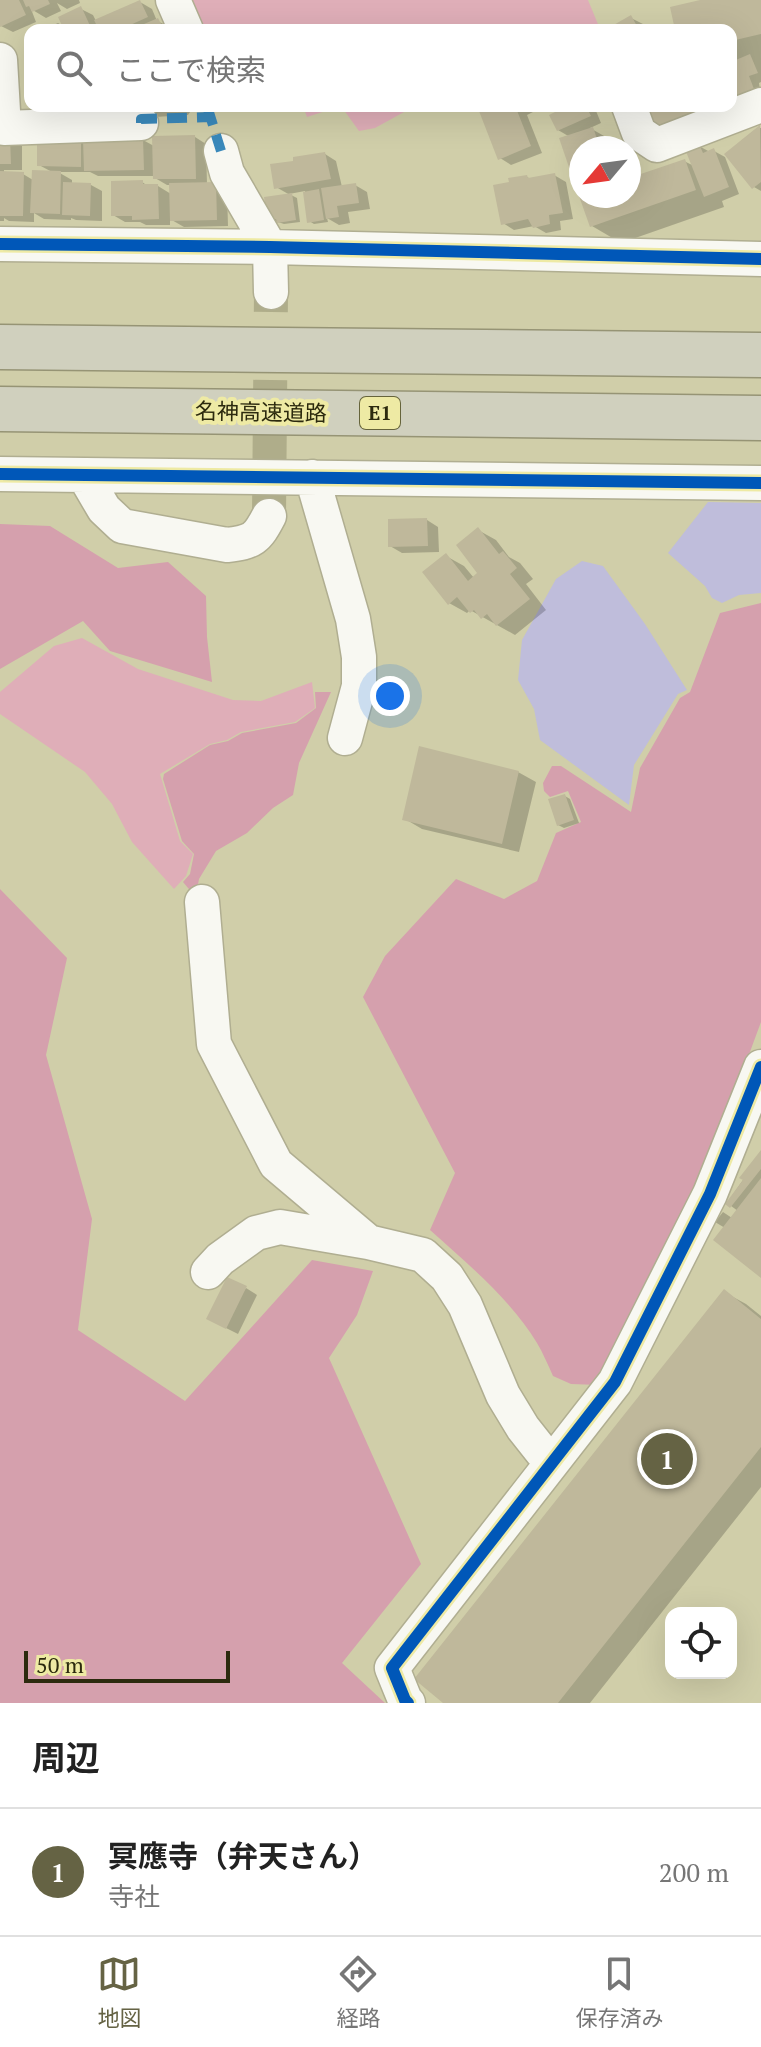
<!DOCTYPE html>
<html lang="ja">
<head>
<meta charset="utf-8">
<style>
  body { margin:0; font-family:"PT Serif","Noto Sans JP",serif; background:#f2f2f2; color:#222 }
  .controls { position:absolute; right:24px; bottom:24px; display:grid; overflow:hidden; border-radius:16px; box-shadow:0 8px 32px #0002 }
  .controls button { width:72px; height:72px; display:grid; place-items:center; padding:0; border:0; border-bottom:2px solid #e0e0e0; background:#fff; color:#222; font:40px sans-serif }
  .compass { position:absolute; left:569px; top:136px; width:72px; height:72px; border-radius:50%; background:#fff; box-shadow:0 8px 32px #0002; rotate:241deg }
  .scale { position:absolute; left:24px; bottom:20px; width:206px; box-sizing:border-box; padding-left:8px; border:4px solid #2c2a0e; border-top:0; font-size:22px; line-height:28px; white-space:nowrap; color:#2c2a0e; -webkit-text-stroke:6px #eeeaa4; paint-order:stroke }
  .you { position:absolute; left:390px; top:696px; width:28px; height:28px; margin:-20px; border:6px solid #fff; border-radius:50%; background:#1a73e8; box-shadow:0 0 0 12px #1a73e833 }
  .badge { display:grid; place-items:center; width:52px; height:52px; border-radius:50%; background:#656344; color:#fff; font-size:26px; font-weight:700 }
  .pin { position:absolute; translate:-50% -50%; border:4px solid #fff; box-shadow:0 2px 8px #0006 }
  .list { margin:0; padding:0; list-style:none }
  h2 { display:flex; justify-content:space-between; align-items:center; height:104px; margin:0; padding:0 32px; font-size:34px }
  h2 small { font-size:26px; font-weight:400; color:#767676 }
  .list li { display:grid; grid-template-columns:52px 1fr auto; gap:24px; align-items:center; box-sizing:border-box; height:128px; padding:0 32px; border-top:2px solid #e0e0e0 }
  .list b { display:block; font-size:30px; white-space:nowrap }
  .list p { margin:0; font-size:26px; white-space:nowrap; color:#767676 }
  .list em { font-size:26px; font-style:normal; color:#767676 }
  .icon { flex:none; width:44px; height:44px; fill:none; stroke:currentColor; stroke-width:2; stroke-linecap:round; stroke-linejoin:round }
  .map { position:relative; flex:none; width:761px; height:1703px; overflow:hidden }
  .search { position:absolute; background:#fff; box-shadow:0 8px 32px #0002; left:24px; right:24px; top:24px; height:88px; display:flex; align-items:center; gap:20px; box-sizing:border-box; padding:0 28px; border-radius:16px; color:#767676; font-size:30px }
  .sheet { height:232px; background:#fff }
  nav { display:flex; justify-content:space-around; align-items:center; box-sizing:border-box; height:112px; border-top:2px solid #e0e0e0; background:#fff; font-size:22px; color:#767676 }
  nav a { display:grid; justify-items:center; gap:4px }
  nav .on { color:#656344 }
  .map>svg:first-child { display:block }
  .green { fill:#dfaeb8 }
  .forest { fill:#d5a0ad }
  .water { fill:#bfbddb }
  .shadow { fill:#0003 }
  .building { fill:#bfb89b }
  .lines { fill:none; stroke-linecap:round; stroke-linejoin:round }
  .minor-tunnel { stroke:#afad8a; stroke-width:34; stroke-dasharray:34 17; stroke-linecap:butt }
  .minor-casing { stroke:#b0ae91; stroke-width:37 }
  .highway-casing { stroke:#969475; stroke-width:47 }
  .minor { stroke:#f8f8f2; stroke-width:34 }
  .highway { stroke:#d0d0be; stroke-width:44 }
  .quiet { stroke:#3a89bb; stroke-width:10; stroke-dasharray:20 10; stroke-linecap:butt }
  .cycleway-casing { stroke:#eeeaa4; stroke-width:17 }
  .cycleway { stroke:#0057b8; stroke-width:12 }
  .labels { text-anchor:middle; stroke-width:8; stroke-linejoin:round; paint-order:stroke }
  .shield { fill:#eeeaa4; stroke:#66643b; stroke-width:2 }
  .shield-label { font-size:20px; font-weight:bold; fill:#2c2a0e }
  .street-label { font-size:22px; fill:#2c2a0e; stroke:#eeeaa4 }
</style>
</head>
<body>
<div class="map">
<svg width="761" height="1703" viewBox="0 0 761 1703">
  <rect width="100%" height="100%" fill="#d0cea9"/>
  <path class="green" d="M189 0H588L600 29 201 30Z
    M303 106H415L375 128 359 131 341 106 307 117Z
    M82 638 138 669 233 700 261 701 312 682 315 708 295 722 241 732 227 740 210 744 160 774 180 841 193 854 186 876 174 889 132 842 112 804 85 772 0 714V692L54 646Z"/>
  <path class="forest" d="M0 524 50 526 118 568 168 562 206 596 207 637 212 682 110 651 83 621 0 669Z
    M761 603V1022L701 1184 599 1385 571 1384 553 1376C548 1365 543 1353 537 1343 510 1299 468 1264 430 1230L455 1173 363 997 385 956 456 879 504 899 537 881 556 833 581 822 568 791 550 797 544 791 543 783 552 766H561L631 812 640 768 680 698 690 692 720 613Z
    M315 692H331L299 763 293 795 273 808 247 833 216 851 199 879 197 890 199 901 183 882 190 874 194 854 182 841 163 779 164 774 210 745 228 741 242 733 296 723 316 708Z
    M0 889 67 958 46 1055 92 1219 78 1330 185 1401 312 1260 373 1271 357 1315 329 1358 421 1564 342 1663 385 1703H0Z"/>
  <path class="water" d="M708 502 761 503V593L739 595 722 603 712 598 705 586 668 553Z
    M582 561 603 566 645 624 687 690 678 694 634 765 629 805 540 740 534 709 518 680 522 640 556 579Z"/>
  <path class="shadow" d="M0 0H79L80 3 67 9 57 3 61 11 46 18 31 9 36 22 13 32 1 26 0 23Z
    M709 0H761V82L759 83 761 97 745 103 733 96 731 97V30H677Z
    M140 2 152 9 157 21 170 27 171 30 44 29 58 23 65 27 81 9 93 15 96 21Z
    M631 18 643 24 646 30H609Z
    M32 106H62V114L44 115 32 109Z
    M143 106H194L188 115 155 117 144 110Z
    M496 106H531L533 112 527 115 542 153 511 165 500 158Z
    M547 106H594L601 123 590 128 604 136 609 148H581V181L574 178 570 137 558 130 561 111 559 106 553 109Z
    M650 106H696L704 125Z
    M760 128H761V191L754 187Z
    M195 137 206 144 207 184 227 190 228 226 184 227 170 219V225H146L140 222H125L113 215 142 182 148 186H158L171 194V185H167L155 178V176H98L90 172H58L72 180V184L91 185 102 191V221L76 220 71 218V220L44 219 34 213V222L9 221 4 218V221H0V139H10L22 146V170H4V173L23 174 33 180 52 172 39 165V139L143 140 154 146Z
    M699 146 710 152 714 151 725 157 739 194 722 201 724 207 621 243 592 226 584 196H629V180L684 161 694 166Z
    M325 154 336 161 342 187 355 185 367 192 370 209 348 212 350 223 339 225 327 218 328 222 314 224 309 221 305 191 289 194 297 198 300 222 284 224 269 219 290 195 276 187Z
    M554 175 566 182 573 219 560 221 561 230 546 233 534 226 514 230 503 223 527 177 531 179Z
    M427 520 438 527 439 552 402 553 390 546Z
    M478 530 496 540 509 557 520 563 533 579 526 584 546 610 515 635 470 610 467 613 449 603 446 556 464 566 474 578 480 573Z
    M518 772 536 782 519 852 422 829 405 819Z
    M565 796 570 799 579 823 564 828 558 825Z
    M761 1154V1275L725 1228 715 1222 723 1212 732 1218 738 1211 727 1203Z
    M246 1288 257 1295 238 1334 220 1325Z
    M724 1292 746 1304 761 1316V1487L590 1703H447Z"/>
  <path class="building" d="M0 0H19L26 15 0 27Z
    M23 0H48L50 4 32 12 29 6 26 7Z
    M140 0 148 17 119 30H99L94 20Z
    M700 0H761V34L731 41V30H675L670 7Z
    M81 6 92 30H64L58 17Z
    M631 15 639 30H605Z
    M158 18 164 30H130Z
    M750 54 758 73 749 76 754 89 731 98V62Z
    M491 106H522L516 108 531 146 498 160 479 111Z
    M556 106H586L591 116 557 131 549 115 559 110Z
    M645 106H688L693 118 652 131Z
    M760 125 761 182 752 189 724 154Z
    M593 127 600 148H581V176L573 179 559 138Z
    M195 135 196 179H153L152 136Z
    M0 137H10L11 164H0Z
    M37 137H81V167L37 166Z
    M143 138 144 170 84 171 83 139Z
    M699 144 703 153 714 148 729 187 704 197 685 149Z
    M325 152 331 179 274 189 270 164 293 161V157Z
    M685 159 696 190 590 227 579 196H629V178Z
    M32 170 61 171 60 214 30 213Z
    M0 171 24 172 23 216H0Z
    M555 173 563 213 549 215 550 224 533 228 528 219 501 225 493 185 509 182 508 178 527 175 528 178Z
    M143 180V184H158L159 219 132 220V216H111V181Z
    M63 182 91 183 90 216 62 215Z
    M216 182 217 220 170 221 169 183Z
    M356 183 359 203 337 206 339 217 326 219 321 188Z
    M319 189 324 220 307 223 303 192Z
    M292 193 296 220 277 223 276 219 267 220 264 197Z
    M427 518 428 546 388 547V519Z
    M478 527 499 554 503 551 517 568 510 574 530 599 496 626 487 614 481 619 474 610 470 613 457 597 448 605 422 572 446 553 468 581 477 573 456 545Z
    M419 746 519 771 502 844 402 820Z
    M565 794 574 820 557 826 548 799Z
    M761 1150V1169L730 1208 725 1204 743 1180 739 1178Z
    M761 1178V1278L713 1240Z
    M227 1277 247 1286 226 1329 206 1319Z
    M724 1289 761 1319V1447L558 1703H443L414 1679Z"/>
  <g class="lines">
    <path class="minor-tunnel" d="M269 516 271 292"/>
    <g class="minor-casing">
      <path id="minor" d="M173 0 186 30
        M0 60 4 128 141 123
        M629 106 639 133 657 145 761 105
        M221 151 227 173 270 247 271 292
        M0 244 270 247 761 259
        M0 474 761 483
        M84 475 104 509 122 526 227 545C253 542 257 539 269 516
        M312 477 353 619 359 657V686L345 738
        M202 902 214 1044 276 1164 366 1240
        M208 1272 220 1259 256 1233 280 1227 368 1242 423 1255 447 1277 465 1305 503 1395 523 1428 542 1452 553 1461
        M408 1703 405 1700 392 1668 615 1382 710 1194 761 1067"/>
    </g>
    <g class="highway-casing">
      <path id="highway" d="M0 347 761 355
        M0 409 761 418"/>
    </g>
    <use href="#minor" class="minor"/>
    <use href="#highway" class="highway"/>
    <path class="quiet" d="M207 106 221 151
      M141 123V119L210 117"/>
    <g class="cycleway-casing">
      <path id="cycleway" d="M0 244 270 247 761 259
        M0 474 761 483
        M408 1703 405 1700 392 1668 615 1382 710 1194 761 1067"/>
    </g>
    <use href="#cycleway" class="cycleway"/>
  </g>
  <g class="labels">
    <rect class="shield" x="360" y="397" width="40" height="32" rx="6"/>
    <g class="shield-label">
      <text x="380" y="420">E1</text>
    </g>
    <g class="street-label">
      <text transform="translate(261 412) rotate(1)" y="8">名神高速道路</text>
    </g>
  </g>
</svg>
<div class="controls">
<button><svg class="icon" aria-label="locate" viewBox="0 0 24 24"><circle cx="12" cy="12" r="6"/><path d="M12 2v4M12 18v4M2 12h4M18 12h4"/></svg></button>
</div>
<svg class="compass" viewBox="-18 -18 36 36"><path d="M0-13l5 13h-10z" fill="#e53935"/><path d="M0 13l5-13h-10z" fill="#767676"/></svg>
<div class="scale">50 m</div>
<div class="you"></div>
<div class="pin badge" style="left:667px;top:1459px">1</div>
<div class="search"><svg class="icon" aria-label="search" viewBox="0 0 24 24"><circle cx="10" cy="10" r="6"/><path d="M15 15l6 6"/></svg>ここで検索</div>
</div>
<section class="sheet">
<h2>周辺<small></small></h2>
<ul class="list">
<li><span class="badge">1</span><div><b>冥應寺（弁天さん）</b><p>寺社</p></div><em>200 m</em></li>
</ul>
</section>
<nav>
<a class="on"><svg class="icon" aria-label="map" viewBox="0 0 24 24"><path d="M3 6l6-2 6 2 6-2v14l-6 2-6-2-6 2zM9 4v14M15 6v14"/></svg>地図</a>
<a><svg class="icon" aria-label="directions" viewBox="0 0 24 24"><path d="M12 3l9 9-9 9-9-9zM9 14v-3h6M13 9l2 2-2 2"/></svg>経路</a>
<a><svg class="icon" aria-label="saved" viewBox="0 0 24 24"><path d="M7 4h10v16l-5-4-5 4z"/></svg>保存済み</a>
</nav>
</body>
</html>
